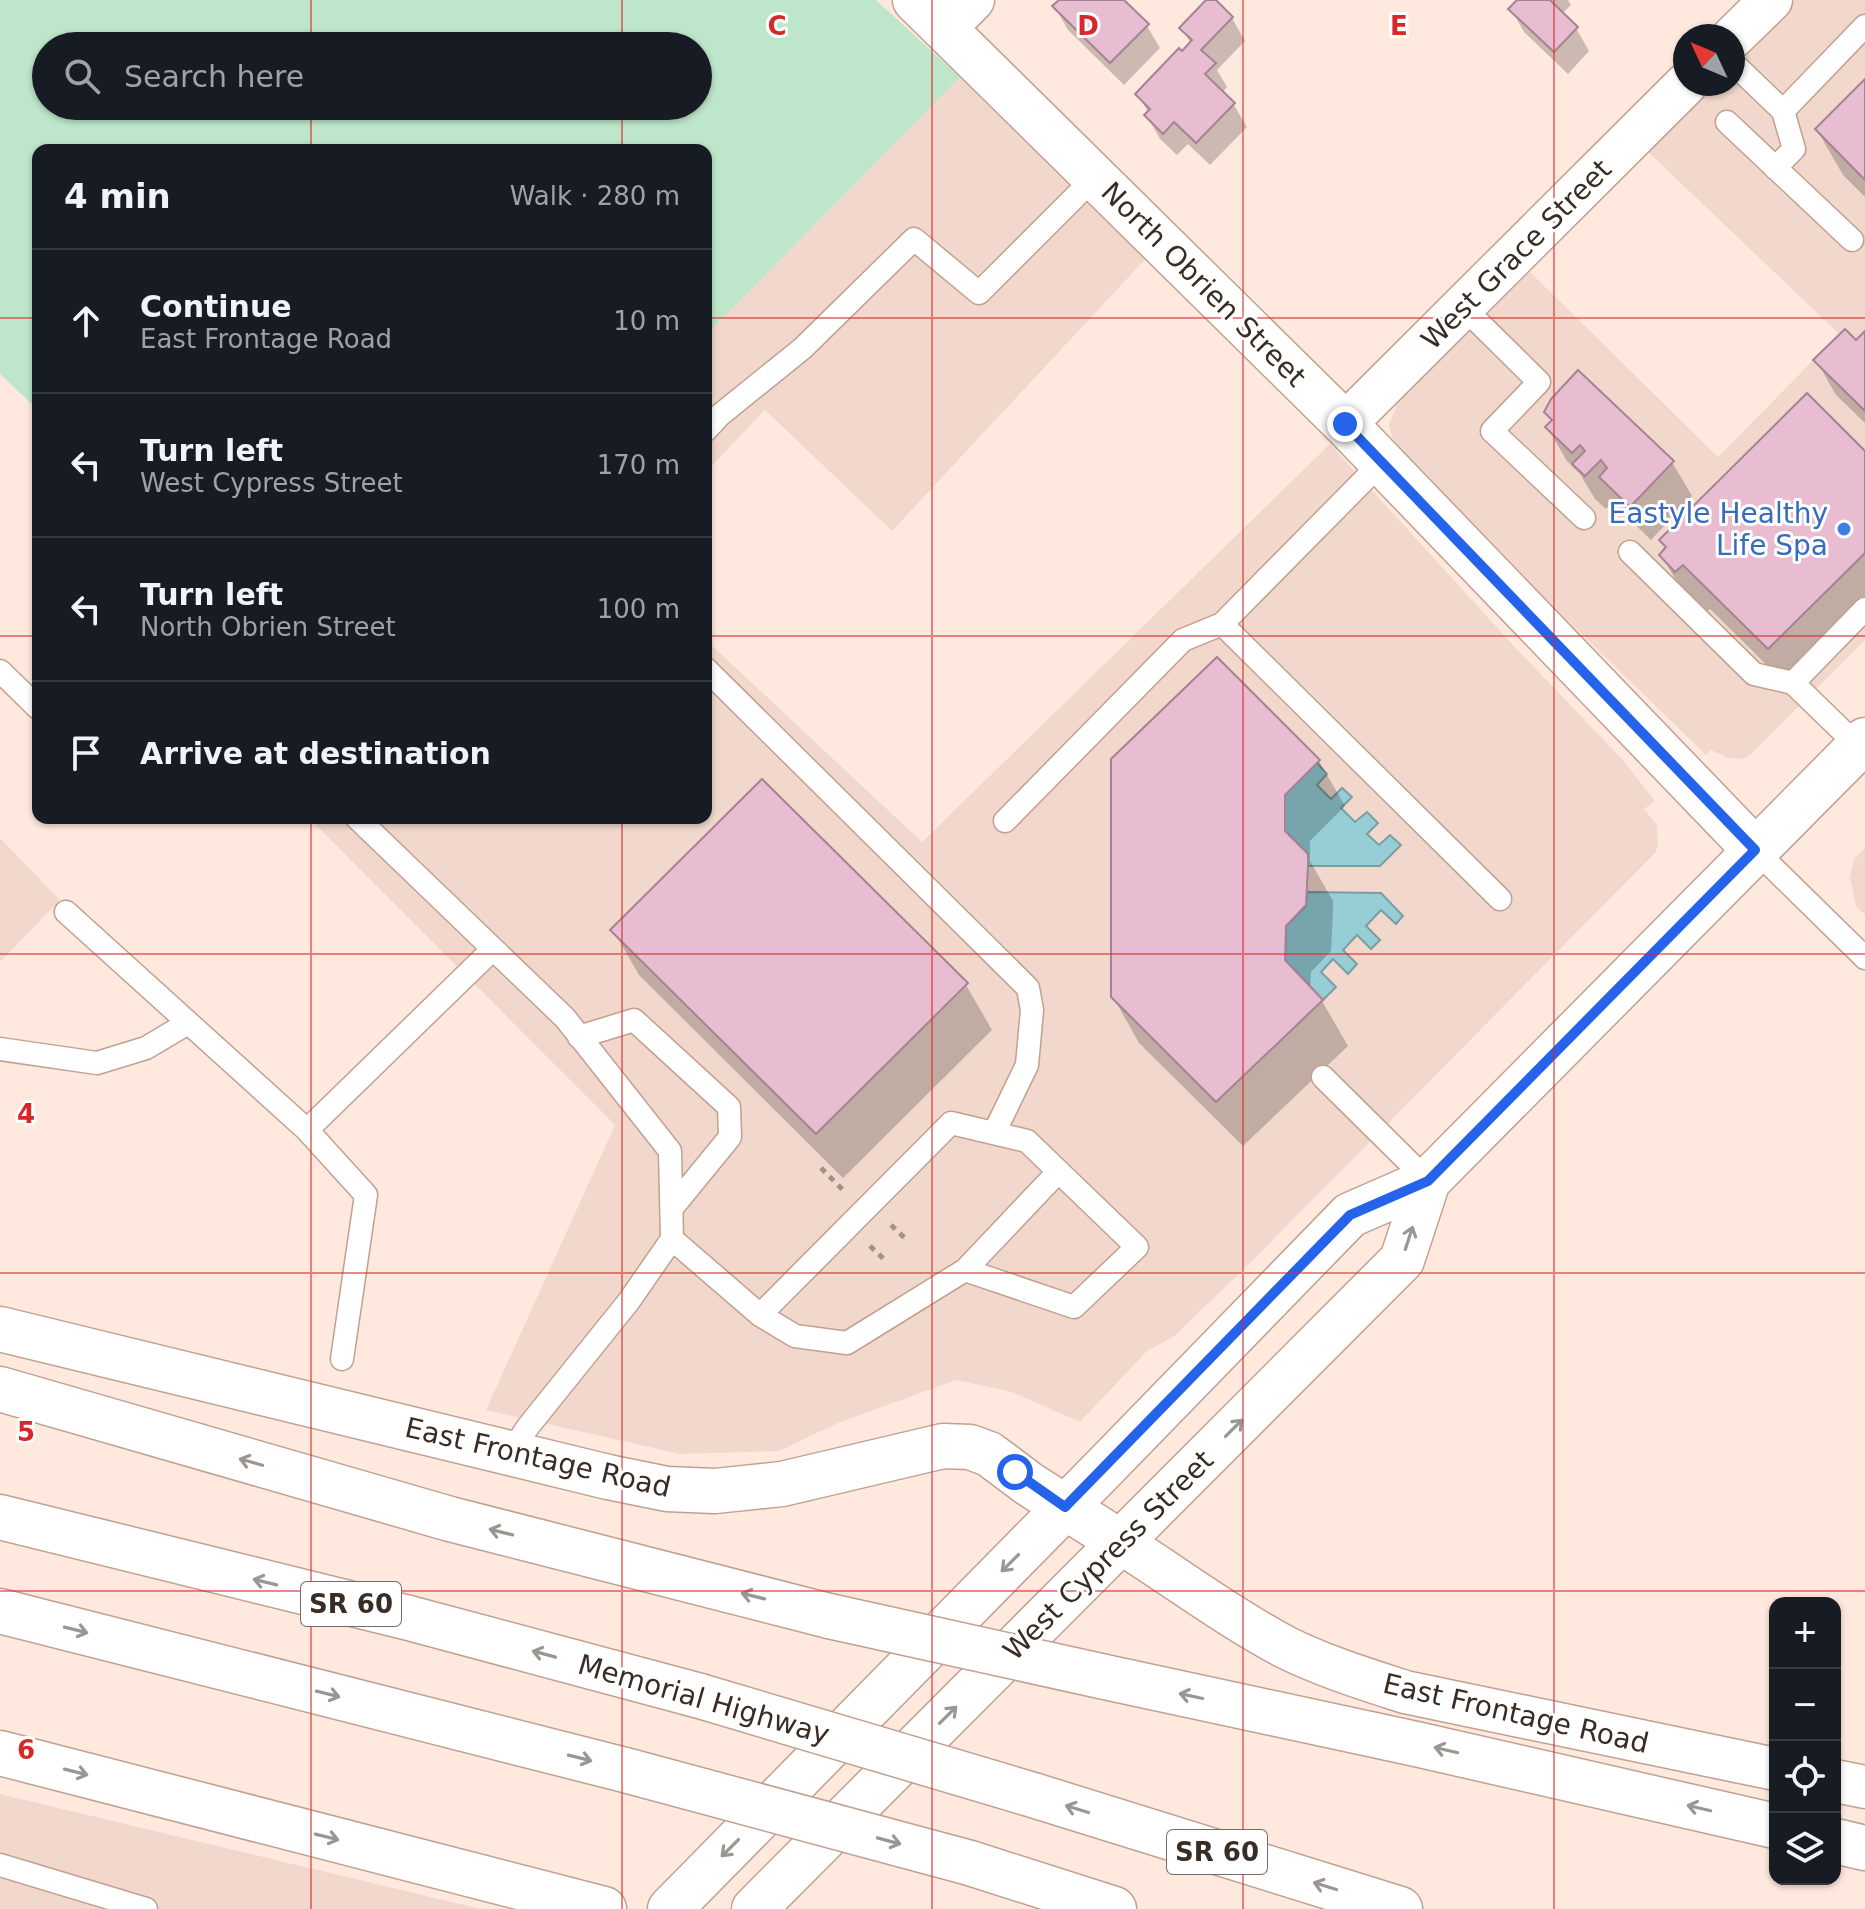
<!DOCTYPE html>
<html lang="en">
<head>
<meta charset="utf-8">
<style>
  body { margin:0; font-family:"DejaVu Sans",sans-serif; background:#242831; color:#f1f3f6 }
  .controls { position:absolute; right:24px; bottom:24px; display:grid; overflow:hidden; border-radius:16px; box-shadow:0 2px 6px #0004 }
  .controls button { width:72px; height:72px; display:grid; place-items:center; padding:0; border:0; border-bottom:2px solid #363941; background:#171b24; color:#f1f3f6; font:40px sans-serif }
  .compass { position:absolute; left:1673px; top:24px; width:72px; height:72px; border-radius:50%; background:#171b24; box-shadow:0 2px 6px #0004; rotate:314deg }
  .stop { position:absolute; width:24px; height:24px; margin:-18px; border:6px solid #2563eb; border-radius:50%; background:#fff }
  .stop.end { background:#2563eb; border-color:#fff; box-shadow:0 2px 8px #0008 }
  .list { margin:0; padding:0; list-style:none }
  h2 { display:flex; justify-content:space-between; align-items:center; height:104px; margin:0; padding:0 32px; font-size:34px }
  h2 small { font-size:26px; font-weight:400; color:#9ea1a6 }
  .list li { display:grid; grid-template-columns:52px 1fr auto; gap:24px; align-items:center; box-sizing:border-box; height:144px; padding:0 32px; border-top:2px solid #363941 }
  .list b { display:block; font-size:30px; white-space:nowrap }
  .list p { margin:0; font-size:26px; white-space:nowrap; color:#9ea1a6 }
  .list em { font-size:26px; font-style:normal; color:#9ea1a6 }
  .icon { flex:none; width:44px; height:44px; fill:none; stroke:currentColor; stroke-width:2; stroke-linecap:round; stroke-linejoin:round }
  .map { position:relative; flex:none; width:1865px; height:1909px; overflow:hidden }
  .search { position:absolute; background:#171b24; box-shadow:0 2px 6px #0004; left:32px; top:32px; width:680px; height:88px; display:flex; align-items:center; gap:20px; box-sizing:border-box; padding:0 28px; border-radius:44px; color:#9ea1a6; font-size:30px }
  .panel { position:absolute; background:#171b24; box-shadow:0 2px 6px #0004; left:32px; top:144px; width:680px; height:680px; border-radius:16px }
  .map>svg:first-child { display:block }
  .built { fill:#f2d8cc }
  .green { fill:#bee6ca; fill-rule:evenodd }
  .water { fill:#97ced6; stroke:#7b9da1; stroke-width:2 }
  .shadow { fill:#0003 }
  .building { fill:#e8bcd1; stroke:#a48393; stroke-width:2 }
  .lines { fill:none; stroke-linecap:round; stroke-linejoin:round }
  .service-casing { stroke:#c1a090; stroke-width:25 }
  .minor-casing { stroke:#c1a090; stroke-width:45 }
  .tertiary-casing { stroke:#c1a090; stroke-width:47 }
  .motorway-casing { stroke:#c1a090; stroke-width:47 }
  .path { stroke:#a39188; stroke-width:5; stroke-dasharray:6 6; stroke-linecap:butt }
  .service { stroke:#fff; stroke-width:22 }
  .minor { stroke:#fff; stroke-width:42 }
  .tertiary { stroke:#fff; stroke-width:44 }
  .motorway { stroke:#fff; stroke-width:44 }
  .motorway-bridge-casing { stroke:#c1a090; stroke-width:47; stroke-linecap:butt }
  .motorway-bridge { stroke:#fff; stroke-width:44 }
  .oneway { stroke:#9c9692 }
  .route { stroke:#2563eb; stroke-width:10 }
  .grid { fill:none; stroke:#d62828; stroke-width:2; stroke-opacity:0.55 }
  .shop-dot { fill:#3f7fe0; stroke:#fff; stroke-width:3 }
  .labels { text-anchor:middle; stroke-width:6; stroke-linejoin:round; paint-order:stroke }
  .shield { fill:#fff; stroke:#746b66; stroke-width:2 }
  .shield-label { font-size:26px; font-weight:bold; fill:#392c25 }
  .street-label { font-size:28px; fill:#392c25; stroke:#fff }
  .shop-label { font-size:28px; fill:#366cbe; stroke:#fff; text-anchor:end }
  .grid-label { font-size:26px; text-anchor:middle; font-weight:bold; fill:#d62828; stroke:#fff; stroke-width:6; stroke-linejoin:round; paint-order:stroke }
</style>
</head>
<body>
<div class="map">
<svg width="1865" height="1909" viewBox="0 0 1865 1909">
  <rect width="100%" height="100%" fill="#ffe9df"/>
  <path class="built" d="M1795 0H1865V640L1750 755 1741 759 1728 758 1711 750 1706 755 1564 617 1395 448 1389 425 1400 395 1524 266 1718 457 1839 334 1646 150 1711 84H1733V62Z
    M960 77 1151 253 892 531 765 410 706 472V335Z
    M1330 444 1512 644 1622 759 1655 801 1644 809 1657 825 1658 844 1656 852 1241 1272 1173 1337 1147 1351 1080 1422 1012 1392 956 1380 838 1423 779 1451 680 1454 486 1410 615 1125 309 818H706V640L922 842Z
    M0 838 60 900 0 962Z
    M1865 848V915L1856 906 1850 878 1854 859Z
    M0 1794 481 1909H0Z"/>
  <path class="green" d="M0 0H876L960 77 706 335V150H38V410L0 374ZM46 46H698V106H46Z"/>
  <path class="water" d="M1317 763 1327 774 1317 785 1331 799 1342 788 1352 797 1341 808 1355 822 1367 812 1378 823 1367 834 1379 845 1390 835 1401 845 1380 866H1308V854L1285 831V795Z
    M1307 892 1381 893 1403 916 1396 924 1381 910 1366 926 1380 940 1371 949 1357 935 1343 950 1357 964 1348 974 1333 959 1321 972 1336 987 1323 1000 1285 960 1286 926 1306 906Z"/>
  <path class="shadow" d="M1061 0H1121L1147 26 1160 48 1124 85 1068 30 1055 7Z
    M1209 0H1213L1232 18 1245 41 1217 70 1227 87 1222 93 1234 105 1247 127 1210 165 1188 144 1177 155 1160 139 1147 116 1149 114 1138 95 1191 44 1182 28Z
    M1520 0H1568L1571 5 1562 14 1576 28 1589 51 1568 74 1524 32 1511 9Z
    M1865 82V197L1843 175 1817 130Z
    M1865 334V423L1836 395 1816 360 1857 343Z
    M1546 412 1672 462 1692 496 1651 540 1621 511 1614 500 1606 509 1595 499 1580 474 1567 461 1547 427 1552 422Z
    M1865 454V624L1795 693 1710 609 1702 616 1688 600 1661 555 1667 549 1662 540Z
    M1113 760 1319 761 1345 806 1310 841V861L1333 901V912L1331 951 1311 972 1310 989 1322 1001 1348 1046 1243 1146 1139 1043 1113 997Z
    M613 930 966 985 992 1030 843 1178 639 975Z"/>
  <path class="building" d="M1059 0H1124L1149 24 1110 63 1052 6Z
    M1206 0H1216L1233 17 1201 50 1216 63 1205 74 1235 103 1196 143 1174 122 1163 134 1144 115 1150 109 1135 94 1179 48 1182 51 1192 40 1179 28Z
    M1517 0H1550L1578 27 1554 52 1508 9Z
    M1865 79V180L1815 129Z
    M1845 329 1856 340 1865 331V411L1813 360Z
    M1578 370 1674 461 1630 507 1599 477 1607 468 1601 460 1585 476 1572 464 1585 451 1580 445 1572 453 1545 427 1552 420 1544 412 1551 399Z
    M1807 393 1865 451V553L1768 649 1683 565 1675 572 1659 555 1666 547 1659 540Z
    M1217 657 1320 760 1285 795V831L1308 854V866L1306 905 1286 926 1285 960 1323 1000 1216 1102 1111 997V759Z
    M762 779 968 983 816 1134 610 930Z"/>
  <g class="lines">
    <g class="service-casing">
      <path id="service" d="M1733 63 1783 111 1865 26
        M1727 122 1852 240
        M1775 168 1794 149 1783 111
        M1463 307 1539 382 1492 431 1584 518
        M706 430 720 415 803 348 914 239 979 293 1095 177
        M1630 552 1754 674 1793 683 1865 609
        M1222 624 1500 899
        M706 669 1028 988 1032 1010 1027 1065 994 1133
        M0 671 38 708
        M1793 683 1858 746
        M357 818 565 1018 670 1151 672 1239 629 1301 527 1428 511 1453
        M1005 821 1183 640 1222 624 1382 462
        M1755 850 1865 958
        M66 912 307 1130
        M579 1037 634 1020 729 1107 730 1137 672 1208
        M0 1049 97 1063 146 1048 188 1023
        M1323 1077 1428 1181
        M672 1239 760 1315 795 1336 847 1343 965 1270 1074 1307 1137 1247 1027 1141 951 1123 760 1315
        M965 1270 1058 1172
        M342 1359 366 1195 307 1130 493 949
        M0 1865 146 1909"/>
    </g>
    <g class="minor-casing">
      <path id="minor" d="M945 28 973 0
        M1733 37 1771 0
        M1345 424 1686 84
        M1120 1542C1175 1577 1227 1616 1285 1647 1323 1666 1365 1679 1405 1692L1775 1769
        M1835 1781 1865 1787"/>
    </g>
    <g class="tertiary-casing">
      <path id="tertiary" d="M915 0 1345 424 1755 850
        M0 1329 608 1477 667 1489 715 1491 782 1484 943 1446 970 1447 989 1454 1029 1484 1120 1542
        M670 1909 1104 1468 1350 1215 1428 1181 1865 740
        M754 1909 1402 1260 1428 1181"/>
    </g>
    <g class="motorway-casing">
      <path id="motorway" d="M0 1389 450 1519 829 1616
        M0 1517 409 1618 700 1696
        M0 1611 625 1770
        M1105 1677 1416 1744 1775 1826
        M0 1753 604 1909
        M1033 1795 1400 1909
        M1835 1841 1865 1848
        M970 1863 1114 1909"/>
    </g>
    <path class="path" d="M821 1168 843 1190
      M891 1225 907 1240
      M870 1246 886 1261"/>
    <use href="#service" class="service"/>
    <use href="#minor" class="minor"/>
    <use href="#tertiary" class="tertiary"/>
    <use href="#motorway" class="motorway"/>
    <g class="motorway-bridge-casing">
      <path id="motorway-bridge" d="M829 1616 1105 1677
        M700 1696 1033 1795
        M625 1770 970 1863"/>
    </g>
    <use href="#motorway-bridge" class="motorway-bridge"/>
  </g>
  <defs><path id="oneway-shaft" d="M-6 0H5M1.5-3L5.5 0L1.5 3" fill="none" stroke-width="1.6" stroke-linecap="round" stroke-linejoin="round" transform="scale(2)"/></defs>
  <g class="oneway">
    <use href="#oneway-shaft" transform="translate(1409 1238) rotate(-72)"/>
    <use href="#oneway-shaft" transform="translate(1234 1428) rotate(-45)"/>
    <use href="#oneway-shaft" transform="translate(251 1462) rotate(-164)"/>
    <use href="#oneway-shaft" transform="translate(501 1532) rotate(-166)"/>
    <use href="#oneway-shaft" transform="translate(1010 1563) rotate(135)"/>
    <use href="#oneway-shaft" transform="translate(265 1582) rotate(-166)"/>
    <use href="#oneway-shaft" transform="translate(753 1596) rotate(-166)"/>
    <use href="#oneway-shaft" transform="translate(76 1630) rotate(14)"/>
    <use href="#oneway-shaft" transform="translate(544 1654) rotate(-165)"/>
    <use href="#oneway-shaft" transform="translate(328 1694) rotate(14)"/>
    <use href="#oneway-shaft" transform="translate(1191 1696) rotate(-168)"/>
    <use href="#oneway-shaft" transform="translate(948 1715) rotate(-45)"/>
    <use href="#oneway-shaft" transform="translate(1446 1750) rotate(-167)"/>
    <use href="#oneway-shaft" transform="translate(580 1758) rotate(14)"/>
    <use href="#oneway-shaft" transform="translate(76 1772) rotate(14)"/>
    <use href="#oneway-shaft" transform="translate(1699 1808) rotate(-167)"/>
    <use href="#oneway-shaft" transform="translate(1077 1809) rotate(-163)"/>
    <use href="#oneway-shaft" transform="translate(327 1837) rotate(14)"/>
    <use href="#oneway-shaft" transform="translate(889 1841) rotate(15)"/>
    <use href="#oneway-shaft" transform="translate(730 1848) rotate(135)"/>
    <use href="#oneway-shaft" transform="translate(1325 1886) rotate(-163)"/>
  </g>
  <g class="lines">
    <path class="route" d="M1015 1472 1065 1507 1350 1215 1428 1181 1755 850 1345 424"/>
  </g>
  <path class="grid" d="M311 0V46M622 0V46M932 0V1909M1243 0V1909M1554 0V1909M311 106V150M622 106V150M0 318H38M706 318H1865M0 636H38M706 636H1865M311 818V1909M622 818V1909M0 954H1865M0 1273H1865M0 1591H1865"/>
  <circle class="shop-dot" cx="1844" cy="529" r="8"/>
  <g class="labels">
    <g class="shield">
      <rect x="301" y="1582" width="100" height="44" rx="6"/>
      <rect x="1167" y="1830" width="100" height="44" rx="6"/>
    </g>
    <g class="shield-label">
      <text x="351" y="1613">SR 60</text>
      <text x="1217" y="1861">SR 60</text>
    </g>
    <g class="street-label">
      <text transform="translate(1516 254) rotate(-45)" y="10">West Grace Street</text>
      <text transform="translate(1204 284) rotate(45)" y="10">North Obrien Street</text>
      <text transform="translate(538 1457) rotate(13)" y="10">East Frontage Road</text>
      <text transform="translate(1108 1555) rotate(-45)" y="10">West Cypress Street</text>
      <text transform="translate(704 1699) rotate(16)" y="10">Memorial Highway</text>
      <text transform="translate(1516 1713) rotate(13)" y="10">East Frontage Road</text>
    </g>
    <g class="shop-label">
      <text x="1828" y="523">Eastyle Healthy<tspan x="1828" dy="32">Life Spa</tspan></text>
    </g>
  </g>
  <g class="grid-label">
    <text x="777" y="35">C</text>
    <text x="1088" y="35">D</text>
    <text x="1399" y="35">E</text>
    <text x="26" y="1123">4</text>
    <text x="26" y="1441">5</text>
    <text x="26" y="1759">6</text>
  </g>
</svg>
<div class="controls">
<button>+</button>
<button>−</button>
<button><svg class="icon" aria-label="locate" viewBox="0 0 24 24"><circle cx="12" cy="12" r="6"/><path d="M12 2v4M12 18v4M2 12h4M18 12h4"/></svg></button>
<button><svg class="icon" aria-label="layers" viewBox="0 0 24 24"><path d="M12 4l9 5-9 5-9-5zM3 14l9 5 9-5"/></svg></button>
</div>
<svg class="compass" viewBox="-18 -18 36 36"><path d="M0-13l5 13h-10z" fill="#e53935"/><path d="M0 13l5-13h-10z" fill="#9ea1a6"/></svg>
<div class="stop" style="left:1015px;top:1472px"></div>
<div class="stop end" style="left:1345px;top:424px"></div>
<div class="search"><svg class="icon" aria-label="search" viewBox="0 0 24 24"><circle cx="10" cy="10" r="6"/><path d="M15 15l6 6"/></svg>Search here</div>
<section class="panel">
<h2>4 min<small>Walk · 280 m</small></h2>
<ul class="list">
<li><svg class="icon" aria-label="ahead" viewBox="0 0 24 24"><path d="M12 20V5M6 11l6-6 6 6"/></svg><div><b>Continue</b><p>East Frontage Road</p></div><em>10 m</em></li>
<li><svg class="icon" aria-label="left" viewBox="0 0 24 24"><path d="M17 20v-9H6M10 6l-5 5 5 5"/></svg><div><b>Turn left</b><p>West Cypress Street</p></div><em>170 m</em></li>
<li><svg class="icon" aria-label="left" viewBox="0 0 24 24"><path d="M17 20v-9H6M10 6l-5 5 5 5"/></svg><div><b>Turn left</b><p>North Obrien Street</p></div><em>100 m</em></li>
<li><svg class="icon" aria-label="arrive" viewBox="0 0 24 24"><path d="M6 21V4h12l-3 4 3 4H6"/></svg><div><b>Arrive at destination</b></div></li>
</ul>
</section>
</div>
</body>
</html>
